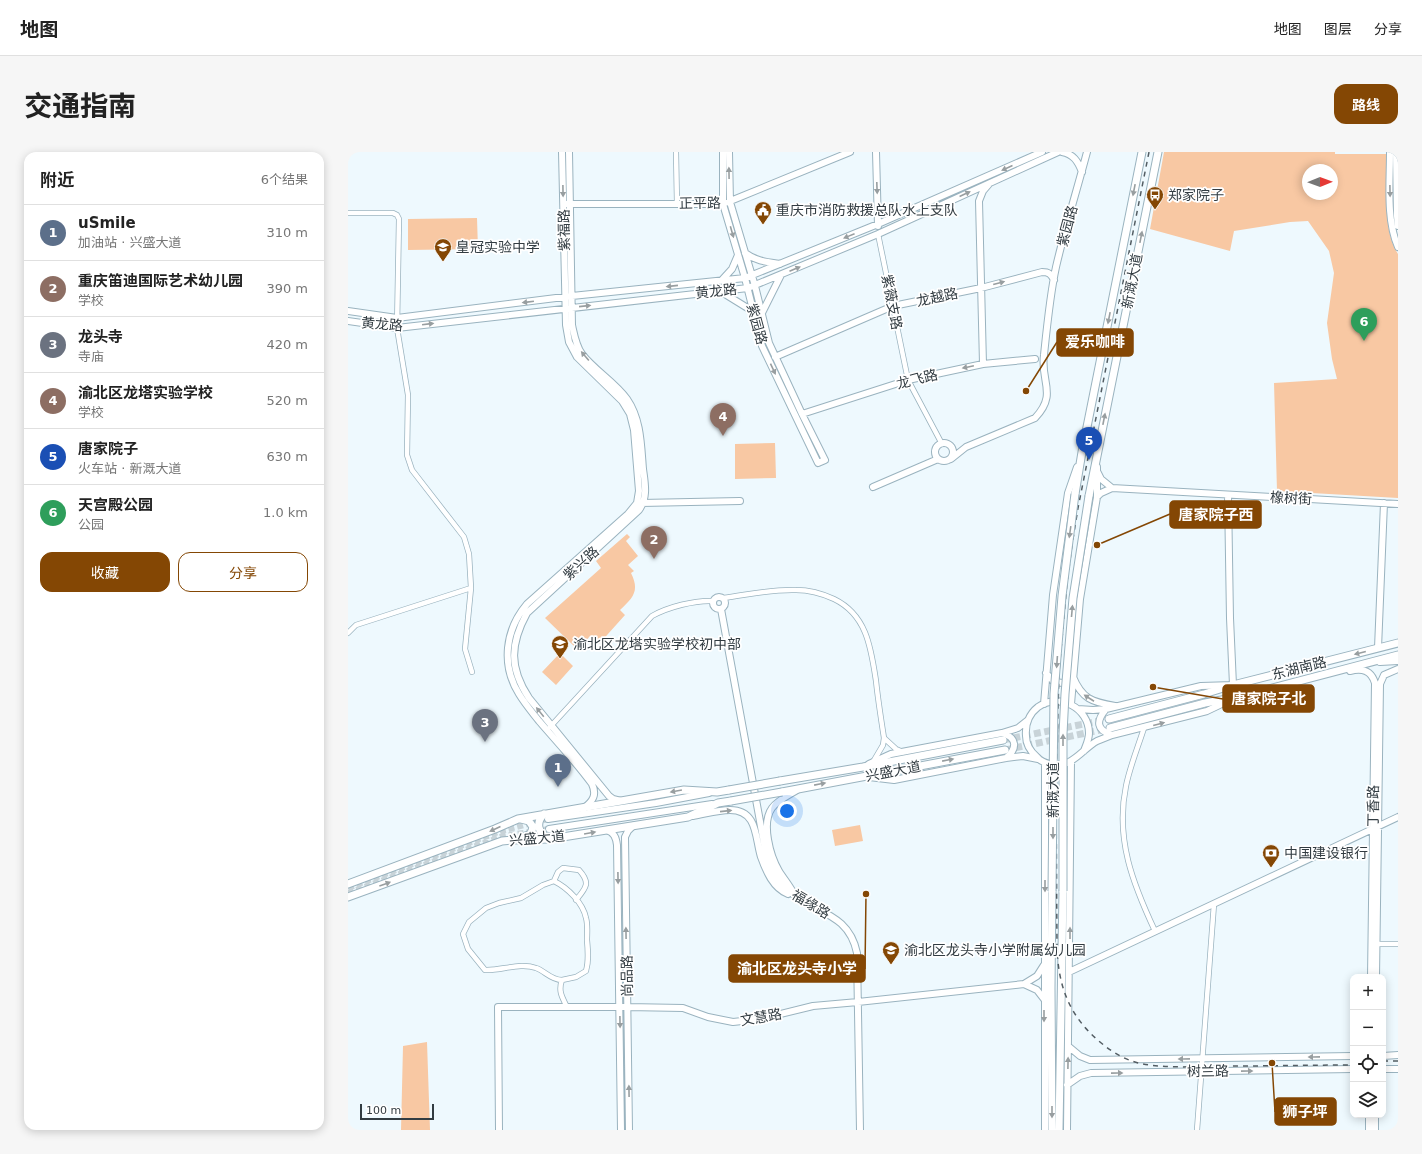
<!DOCTYPE html>
<html lang="zh">
<head>
<meta charset="utf-8">
<style>
  body { margin:0; font-family:"DejaVu Sans","Noto Sans SC",sans-serif; background:#f6f6f6; color:#222 }
  .controls { position:absolute; right:12px; bottom:12px; display:grid; overflow:hidden; border-radius:8px; box-shadow:0 2px 10px #0003 }
  .controls button { width:36px; height:36px; display:grid; place-items:center; padding:0; border:0; border-bottom:1px solid #e0e0e0; background:#fff; color:#222; font:20px sans-serif }
  .compass { position:absolute; left:954px; top:12px; width:36px; height:36px; border-radius:50%; background:#fff; box-shadow:0 2px 10px #0003; rotate:89deg }
  .scale { position:absolute; left:12px; bottom:10px; width:74px; box-sizing:border-box; padding-left:4px; border:2px solid #323c42; border-top:0; font-size:11px; line-height:14px; white-space:nowrap; color:#323c42; -webkit-text-stroke:3px #fff; paint-order:stroke }
  .you { position:absolute; left:439px; top:659px; width:14px; height:14px; margin:-10px; border:3px solid #fff; border-radius:50%; background:#1a73e8; box-shadow:0 0 0 6px #1a73e833 }
  .badge { display:grid; place-items:center; width:26px; height:26px; border-radius:50%; background:#844704; color:#fff; font-size:13px; font-weight:700 }
  .pin { position:absolute; translate:-50% -33px; filter:drop-shadow(0 1px 2px #0008) }
  .pin::after { content:''; position:absolute; top:21px; width:14px; height:12px; background:inherit; clip-path:polygon(0 0,100% 0,50% 100%) }
  .list { margin:0; padding:0; list-style:none }
  h2 { display:flex; justify-content:space-between; align-items:center; height:52px; margin:0; padding:0 16px; font-size:17px }
  h2 small { font-size:13px; font-weight:400; color:#767676 }
  .list li { display:grid; grid-template-columns:26px 1fr auto; gap:12px; align-items:center; box-sizing:border-box; height:56px; padding:0 16px; border-top:1px solid #e0e0e0 }
  .list b { display:block; font-size:15px; white-space:nowrap }
  .list p { margin:0; font-size:13px; white-space:nowrap; color:#767676 }
  .list em { font-size:13px; font-style:normal; color:#767676 }
  .actions { display:flex; gap:8px; padding:12px 16px }
  .actions a { flex:1; padding:9px 0; border:1px solid #844704; border-radius:12px; text-align:center; font-size:14px; color:#844704 }
  .actions .main { background:#844704; color:#fff }
  .icon { flex:none; width:22px; height:22px; fill:none; stroke:currentColor; stroke-width:2; stroke-linecap:round; stroke-linejoin:round }
  .map { position:relative; flex:none; width:1050px; height:978px; overflow:hidden; border-radius:12px }
  header { display:flex; align-items:center; gap:24px; box-sizing:border-box; height:56px; padding:0 20px; background:#fff; border-bottom:1px solid #e0e0e0 }
  header strong { font-size:19px }
  nav { display:flex; gap:22px; margin-inline-start:auto; font-size:14px }
  .intro { display:flex; align-items:center; justify-content:space-between; box-sizing:border-box; height:96px; padding:0 24px }
  h1 { margin:0; font-size:28px }
  .button { padding:10px 18px; border-radius:12px; background:#844704; color:#fff; font-size:14px; font-weight:700 }
  main { display:flex; gap:24px; padding:0 24px }
  aside { flex:1; background:#fff; border-radius:12px; box-shadow:0 2px 10px #0003 }
  .map>svg:first-child { display:block }
  .green { fill:#f8c8a3; fill-rule:evenodd }
  .lines { fill:none; stroke-linecap:round; stroke-linejoin:round }
  .secondary-tunnel { stroke:#c8d3d8; stroke-width:6; stroke-dasharray:6 3; stroke-linecap:butt }
  .primary-tunnel { stroke:#c8d3d8; stroke-width:7; stroke-dasharray:7 3.5; stroke-linecap:butt }
  .street-casing { stroke:#9ab3bf; stroke-width:6 }
  .secondary-casing { stroke:#9ab3bf; stroke-width:8 }
  .primary-casing { stroke:#9ab3bf; stroke-width:9 }
  .street { stroke:#fff; stroke-width:4.5 }
  .secondary { stroke:#fff; stroke-width:6 }
  .primary { stroke:#fff; stroke-width:7 }
  .rail { stroke:#535d63; stroke-width:1.5; stroke-dasharray:5 5; stroke-linecap:butt }
  .primary-bridge-casing { stroke:#9ab3bf; stroke-width:9; stroke-linecap:butt }
  .primary-bridge { stroke:#fff; stroke-width:7 }
  .oneway { fill:#989ea0 }
  .labels { text-anchor:middle; stroke-width:3.5; stroke-linejoin:round; paint-order:stroke }
  .poi-label { font-size:14px; fill:#323c42; stroke:#fff; text-anchor:start }
  .street-label { font-size:14px; fill:#323c42; stroke:#fff }
  .leader { fill:none; stroke:#844704; stroke-width:1.5 }
  .callout-dot { fill:#844704; stroke:#fff; stroke-width:1.5 }
  .callout { fill:#844704; stroke:#844704; stroke-width:1.5 }
  .callout-label { font-size:15px; text-anchor:middle; font-weight:bold; fill:#fff }
</style>
</head>
<body>
<header>
<strong>地图</strong>
<nav><a>地图</a><a>图层</a><a>分享</a></nav>
</header>
<div class="intro"><h1>交通指南</h1><a class="button">路线</a></div>
<main>
<aside>
<h2>附近<small>6个结果</small></h2>
<ul class="list">
<li><span class="badge" style="background:#5c6f8a">1</span><div><b>uSmile</b><p>加油站 · 兴盛大道</p></div><em>310 m</em></li>
<li><span class="badge" style="background:#8d6e63">2</span><div><b>重庆笛迪国际艺术幼儿园</b><p>学校</p></div><em>390 m</em></li>
<li><span class="badge" style="background:#6b7280">3</span><div><b>龙头寺</b><p>寺庙</p></div><em>420 m</em></li>
<li><span class="badge" style="background:#8d6e63">4</span><div><b>渝北区龙塔实验学校</b><p>学校</p></div><em>520 m</em></li>
<li><span class="badge" style="background:#1a4fb4">5</span><div><b>唐家院子</b><p>火车站 · 新溉大道</p></div><em>630 m</em></li>
<li><span class="badge" style="background:#2e9e5b">6</span><div><b>天宫殿公园</b><p>公园</p></div><em>1.0 km</em></li>
</ul>
<div class="actions"><a class="main">收藏</a><a>分享</a></div>
</aside>
<div class="map">
<svg width="1050" height="978" viewBox="0 0 1050 978">
  <rect width="100%" height="100%" fill="#eef9fe"/>
  <path class="green" d="M816 0H987V2H1039C1039 30 1034 78 1050 102V346L929 339 926 231 989 227 984 207 979 171 986 121 981 99 960 69 942 70 886 79 882 99 802 77ZM960 18H984V42H960Z
    M129 66 130 97 60 98V67Z
    M427 291 428 326 387 327V292Z
    M279 382 282 385 278 389 290 404 280 413 286 419 283 421C292 439 285 446 272 458L277 463 251 492 242 484 230 498 197 466 253 416 248 409Z
    M212 501 225 514 208 533 194 520Z
    M512 673 515 689 487 694 484 678Z
    M79 890 82 978H53L55 894Z"/>
  <g class="lines">
    <path class="secondary-tunnel" d="M0 736 153 679 200 667
      M0 741 155 684 201 677"/>
    <path class="primary-tunnel" d="M655 588 761 567
      M657 598 762 576"/>
    <g class="street-casing">
      <path id="street" d="M328 0 329 52
        M0 61H45L49 63 51 67 49 176 60 243 59 303 64 318 116 385 121 402 123 436 117 497 124 520
        M530 82 560 228 594 292
        M375 446C399 443 424 437 448 438 462 438 473 441 486 447 519 463 523 496 528 529 530 548 533 567 536 586L535 593 525 610
        M0 481 8 473 123 436
        M202 575 304 464C320 455 347 448 365 449
        M796 576C790 595 782 614 778 634 767 687 785 732 807 779
        M536 586 548 597 555 600
        M206 729 210 720 215 716 231 718C243 731 238 736 228 748
        M1029 792H1050
        M214 828C203 828 197 819 188 816 172 810 153 819 137 818L120 797 115 782 121 770 138 756 151 751 173 746 195 733 206 729C220 736 235 751 238 766 240 773 239 781 239 788 240 799 241 809 238 819L228 825 214 828C210 839 214 845 219 855
        M849 978 866 752"/>
    </g>
    <g class="secondary-casing">
      <path id="secondary" d="M214 0 218 173 221 190 229 205 274 249 282 262 286 278 291 339 289 351 280 362 179 452C157 478 153 513 171 542 177 552 184 560 191 569 209 590 228 610 244 632 249 643 245 649 236 656
        M221 0 224 173C226 182 228 194 234 202 246 218 267 230 279 247 293 267 293 293 295 317 297 332 300 345 291 358L179 461C162 492 161 516 181 546L261 644 265 647 273 649
        M375 0V52L397 126 414 194 470 311 477 308 454 262 421 191 407 134 382 50 381 0
        M528 0 530 74
        M714 0C725 2 730 9 734 20
        M1042 0C1042 30 1038 68 1050 95
        M1048 0 1049 64 1050 74
        M218 52H375L502 0
        M397 101C408 109 419 110 432 112
        M373 129 384 117 390 103
        M372 139 406 160
        M0 159 49 166 224 144 397 126 530 72 694 0
        M414 161 433 123
        M0 169 49 176 400 136 530 82 710 0
        M427 205 545 154 633 136 694 120C701 120 703 122 706 128
        M635 212 631 49 635 39 641 32
        M454 262 560 228 635 212 687 207
        M587 300a9 9 0 1 1 18 0a9 9 0 1 1-18 0Z
        M603 307 618 295 687 266C710 242 692 229 696 203 699 174 702 143 708 115 717 76 729 38 739 0
        M525 335 590 307
        M764 336 1050 352
        M749 345 753 341 764 336 753 327 749 319
        M293 351 392 349
        M365 451a6 6 0 1 1 12 0a6 6 0 1 1-12 0Z
        M373 457 418 702C422 714 427 725 436 734 461 762 500 757 509 801L512 978
        M1030 496 1036 351
        M1032 510 1050 509
        M1002 519C1014 516 1023 518 1027 531L1023 825
        M698 521 706 530 715 531 721 527
        M725 525C734 547 744 550 767 554
        M696 552 705 443 720 341 729 315
        M723 552 732 447 749 345V315
        M730 557 745 558 758 557 853 534 885 533 882 466 880 343
        M758 557C748 569 748 578 764 583
        M654 581C670 586 669 597 658 606
        M736 599C738 593 741 588 741 581 741 556 711 540 690 555 681 562 677 573 678 584 678 593 683 600 689 605 692 609 697 611 702 612 724 617 733 598 749 589 754 587 759 585 764 583L859 559 882 548
        M521 612 543 602 654 581 670 576 680 568
        M521 625 546 628 658 606 675 604 690 607
        M345 664C357 662 370 658 382 658 410 658 407 686 413 705 418 719 425 736 440 742
        M200 667 308 651 361 641
        M201 677 364 652
        M259 678C266 681 268 685 269 693L273 978
        M446 742C442 734 436 727 431 719 422 704 413 671 424 656 430 648 441 643 449 638
        M721 820 1050 665
        M1028 825 1032 532 1036 523 1050 517
        M676 832 689 838 696 847
        M720 894 732 904 742 908 1005 904
        M1035 904 1050 903
        M1035 917H1050
        M719 933 732 924 743 921 1005 917
        M151 978 150 855H279L335 856 360 865 385 870 412 867 465 854 510 850 676 832 689 824 696 813
        M281 978 277 685 280 679 285 674
        M697 978V611
        M719 978 723 610
        M1021 978V963
        M1027 978V963"/>
    </g>
    <g class="primary-casing">
      <path id="primary" d="M727 342 734 300 794 0
        M741 344 810 0
        M761 567 856 542 885 533 1050 491
        M762 576 857 551 890 545 1050 503
        M432 629 515 615 655 588
        M434 640 657 598
        M196 662C187 671 190 681 201 687
        M173 667 181 669 185 675 183 682 175 685
        M0 732 147 677 170 667 336 638 369 640 381 638
        M0 745 154 689 165 688 202 687 340 665 370 651 383 649
        M704 978 703 836 704 739
        M711 978 715 739"/>
    </g>
    <use href="#street" class="street"/>
    <use href="#secondary" class="secondary"/>
    <use href="#primary" class="primary"/>
    <path class="rail" d="M801 0 730 356 724 393 719 431 711 520 708 635 709 794C710 834 721 864 752 890 765 901 779 909 795 912 824 917 854 914 883 914 924 914 964 913 1005 913
      M1035 909H1050"/>
    <g class="primary-bridge-casing">
      <path id="primary-bridge" d="M381 638 432 629
        M383 649 434 640
        M704 739 706 542 714 444 727 342
        M715 739V582L717 542 725 446 741 344"/>
    </g>
    <use href="#primary-bridge" class="primary-bridge"/>
  </g>
  <defs><path id="oneway-solid" d="M-6-.8H1V-3.2L6.5 0L1 3.2V.8H-6Z"/></defs>
  <g class="oneway">
    <use href="#oneway-solid" transform="translate(659 16) rotate(156)"/>
    <use href="#oneway-solid" transform="translate(381 21) rotate(-91)"/>
    <use href="#oneway-solid" transform="translate(529 36) rotate(88)"/>
    <use href="#oneway-solid" transform="translate(786 38) rotate(101)"/>
    <use href="#oneway-solid" transform="translate(215 39) rotate(89)"/>
    <use href="#oneway-solid" transform="translate(1042 39) rotate(89)"/>
    <use href="#oneway-solid" transform="translate(617 42) rotate(-25)"/>
    <use href="#oneway-solid" transform="translate(384 80) rotate(74)"/>
    <use href="#oneway-solid" transform="translate(501 84) rotate(158)"/>
    <use href="#oneway-solid" transform="translate(793 85) rotate(-79)"/>
    <use href="#oneway-solid" transform="translate(447 117) rotate(-23)"/>
    <use href="#oneway-solid" transform="translate(651 131) rotate(-15)"/>
    <use href="#oneway-solid" transform="translate(324 134) rotate(174)"/>
    <use href="#oneway-solid" transform="translate(180 150) rotate(173)"/>
    <use href="#oneway-solid" transform="translate(237 154) rotate(-6)"/>
    <use href="#oneway-solid" transform="translate(761 166) rotate(101)"/>
    <use href="#oneway-solid" transform="translate(80 172) rotate(-7)"/>
    <use href="#oneway-solid" transform="translate(237 204) rotate(-130)"/>
    <use href="#oneway-solid" transform="translate(620 215) rotate(168)"/>
    <use href="#oneway-solid" transform="translate(425 217) rotate(65)"/>
    <use href="#oneway-solid" transform="translate(756 267) rotate(-79)"/>
    <use href="#oneway-solid" transform="translate(722 380) rotate(98)"/>
    <use href="#oneway-solid" transform="translate(724 459) rotate(-85)"/>
    <use href="#oneway-solid" transform="translate(1012 501) rotate(166)"/>
    <use href="#oneway-solid" transform="translate(709 510) rotate(94)"/>
    <use href="#oneway-solid" transform="translate(741 546) rotate(-147)"/>
    <use href="#oneway-solid" transform="translate(192 560) rotate(-129)"/>
    <use href="#oneway-solid" transform="translate(811 572) rotate(-15)"/>
    <use href="#oneway-solid" transform="translate(715 588) rotate(-90)"/>
    <use href="#oneway-solid" transform="translate(600 608) rotate(-11)"/>
    <use href="#oneway-solid" transform="translate(472 632) rotate(-11)"/>
    <use href="#oneway-solid" transform="translate(328 639) rotate(170)"/>
    <use href="#oneway-solid" transform="translate(378 659) rotate(-6)"/>
    <use href="#oneway-solid" transform="translate(147 677) rotate(156)"/>
    <use href="#oneway-solid" transform="translate(242 681) rotate(-10)"/>
    <use href="#oneway-solid" transform="translate(705 681) rotate(90)"/>
    <use href="#oneway-solid" transform="translate(270 726) rotate(89)"/>
    <use href="#oneway-solid" transform="translate(37 732) rotate(-20)"/>
    <use href="#oneway-solid" transform="translate(697 734) rotate(90)"/>
    <use href="#oneway-solid" transform="translate(278 781) rotate(-91)"/>
    <use href="#oneway-solid" transform="translate(722 781) rotate(-90)"/>
    <use href="#oneway-solid" transform="translate(696 864) rotate(90)"/>
    <use href="#oneway-solid" transform="translate(272 870) rotate(89)"/>
    <use href="#oneway-solid" transform="translate(966 905) rotate(179)"/>
    <use href="#oneway-solid" transform="translate(836 907) rotate(179)"/>
    <use href="#oneway-solid" transform="translate(720 911) rotate(-89)"/>
    <use href="#oneway-solid" transform="translate(899 919) rotate(-1)"/>
    <use href="#oneway-solid" transform="translate(769 921) rotate(-1)"/>
    <use href="#oneway-solid" transform="translate(281 939) rotate(-91)"/>
    <use href="#oneway-solid" transform="translate(704 960) rotate(90)"/>
  </g>
  <defs>
    <g id="bus-pin" transform="scale(0.9)"><path d="M0 17L-7.5 6A9.5 9.5 0 1 1 7.5 6Z" fill="#844704" stroke="#fff"/><path d="M-5-6H5V4H4V6H2V4H-2V6H-4V4H-5ZM-3.5-4V0h7V-4ZM-3.5 1.2v1.5H-2V1.2ZM2 1.2v1.5H3.5V1.2Z" fill="#fff"/></g>
    <g id="civic-pin" transform="scale(0.9)"><path d="M0 17L-7.5 6A9.5 9.5 0 1 1 7.5 6Z" fill="#844704" stroke="#fff"/><path d="M-.6-6.5H3V-4.5H.6V-3L4-1V1h2V6H-6V1h2V-1L-.6-3ZM-1.2 2.5V6h2.4V2.5Z" fill="#fff"/></g>
    <g id="school-pin" transform="scale(0.9)"><path d="M0 17L-7.5 6A9.5 9.5 0 1 1 7.5 6Z" fill="#844704" stroke="#fff"/><path d="M0-5L7-2L0 1L-7-2ZM-4 1L0 2.5L4 1V4Q0 6-4 4Z" fill="#fff"/></g>
    <g id="bank-pin" transform="scale(0.9)"><path d="M0 17L-7.5 6A9.5 9.5 0 1 1 7.5 6Z" fill="#844704" stroke="#fff"/><path d="M-6-4H6V4H-6ZM0-2.3a2.3 2.3 0 1 0 0 4.6a2.3 2.3 0 1 0 0-4.6Z" fill="#fff"/></g>
  </defs>
  <g fill-rule="evenodd">
    <use href="#bus-pin" x="807" y="43"/>
    <use href="#civic-pin" x="415" y="58"/>
    <use href="#school-pin" x="95" y="95"/>
    <use href="#school-pin" x="212" y="492"/>
    <use href="#bank-pin" x="923" y="701"/>
    <use href="#school-pin" x="543" y="798"/>
  </g>
  <g class="labels">
    <g class="poi-label">
      <text x="820" y="48">郑家院子</text>
      <text x="428" y="63">重庆市消防救援总队水上支队</text>
      <text x="108" y="100">皇冠实验中学</text>
      <text x="225" y="497">渝北区龙塔实验学校初中部</text>
      <text x="936" y="706">中国建设银行</text>
      <text x="556" y="803">渝北区龙头寺小学附属幼儿园</text>
    </g>
    <g class="street-label">
      <text transform="translate(352 51) rotate(-1)" y="5">正平路</text>
      <text transform="translate(719 74) rotate(-75)" y="5">紫园路</text>
      <text transform="translate(216 78) rotate(-91)" y="5">紫福路</text>
      <text transform="translate(784 129) rotate(-79)" y="5">新溉大道</text>
      <text transform="translate(368 139) rotate(-6)" y="5">黄龙路</text>
      <text transform="translate(589 145) rotate(-12)" y="5">龙越路</text>
      <text transform="translate(544 150) rotate(79)" y="5">紫薇支路</text>
      <text transform="translate(34 172) rotate(5)" y="5">黄龙路</text>
      <text transform="translate(409 172) rotate(75)" y="5">紫园路</text>
      <text transform="translate(569 227) rotate(-14)" y="5">龙飞路</text>
      <text transform="translate(943 346) rotate(3)" y="5">橡树街</text>
      <text transform="translate(233 411) rotate(-42)" y="5">紫兴路</text>
      <text transform="translate(951 516) rotate(-14)" y="5">东湖南路</text>
      <text transform="translate(545 619) rotate(-11)" y="5">兴盛大道</text>
      <text transform="translate(705 638) rotate(-90)" y="5">新溉大道</text>
      <text transform="translate(1025 654) rotate(-89)" y="5">丁香路</text>
      <text transform="translate(189 686) rotate(-5)" y="5">兴盛大道</text>
      <text transform="translate(463 752) rotate(31)" y="5">福缘路</text>
      <text transform="translate(279 824) rotate(-91)" y="5">尚品路</text>
      <text transform="translate(413 865) rotate(-10)" y="5">文慧路</text>
      <text transform="translate(860 919) rotate(-1)" y="5">树兰路</text>
    </g>
  </g>
  <path class="leader" d="M678 239L709 190M749 393L822 362M805 535L875 547M518 742L517 817M924 911L927 960"/>
  <g class="callout-dot">
    <circle cx="678" cy="239" r="4"/>
    <circle cx="749" cy="393" r="4"/>
    <circle cx="805" cy="535" r="4"/>
    <circle cx="518" cy="742" r="4"/>
    <circle cx="924" cy="911" r="4"/>
  </g>
  <g class="callout">
    <rect x="709" y="177" width="76" height="27" rx="4"/>
    <rect x="822" y="349" width="91" height="27" rx="4"/>
    <rect x="875" y="533" width="91" height="27" rx="4"/>
    <rect x="381" y="803" width="136" height="27" rx="4"/>
    <rect x="927" y="946" width="61" height="27" rx="4"/>
  </g>
  <g class="callout-label">
    <text x="747" y="195">爱乐咖啡</text>
    <text x="868" y="368">唐家院子西</text>
    <text x="921" y="552">唐家院子北</text>
    <text x="449" y="822">渝北区龙头寺小学</text>
    <text x="957" y="965">狮子坪</text>
  </g>
</svg>
<div class="controls">
<button>+</button>
<button>−</button>
<button><svg class="icon" aria-label="locate" viewBox="0 0 24 24"><circle cx="12" cy="12" r="6"/><path d="M12 2v4M12 18v4M2 12h4M18 12h4"/></svg></button>
<button><svg class="icon" aria-label="layers" viewBox="0 0 24 24"><path d="M12 4l9 5-9 5-9-5zM3 14l9 5 9-5"/></svg></button>
</div>
<svg class="compass" viewBox="-18 -18 36 36"><path d="M0-13l5 13h-10z" fill="#e53935"/><path d="M0 13l5-13h-10z" fill="#767676"/></svg>
<div class="scale">100 m</div>
<div class="you"></div>
<div class="pin badge" style="left:210px;top:635px;background:#5c6f8a">1</div>
<div class="pin badge" style="left:306px;top:407px;background:#8d6e63">2</div>
<div class="pin badge" style="left:137px;top:590px;background:#6b7280">3</div>
<div class="pin badge" style="left:375px;top:284px;background:#8d6e63">4</div>
<div class="pin badge" style="left:741px;top:308px;background:#1a4fb4">5</div>
<div class="pin badge" style="left:1016px;top:189px;background:#2e9e5b">6</div>
</div>
</main>
</body>
</html>
